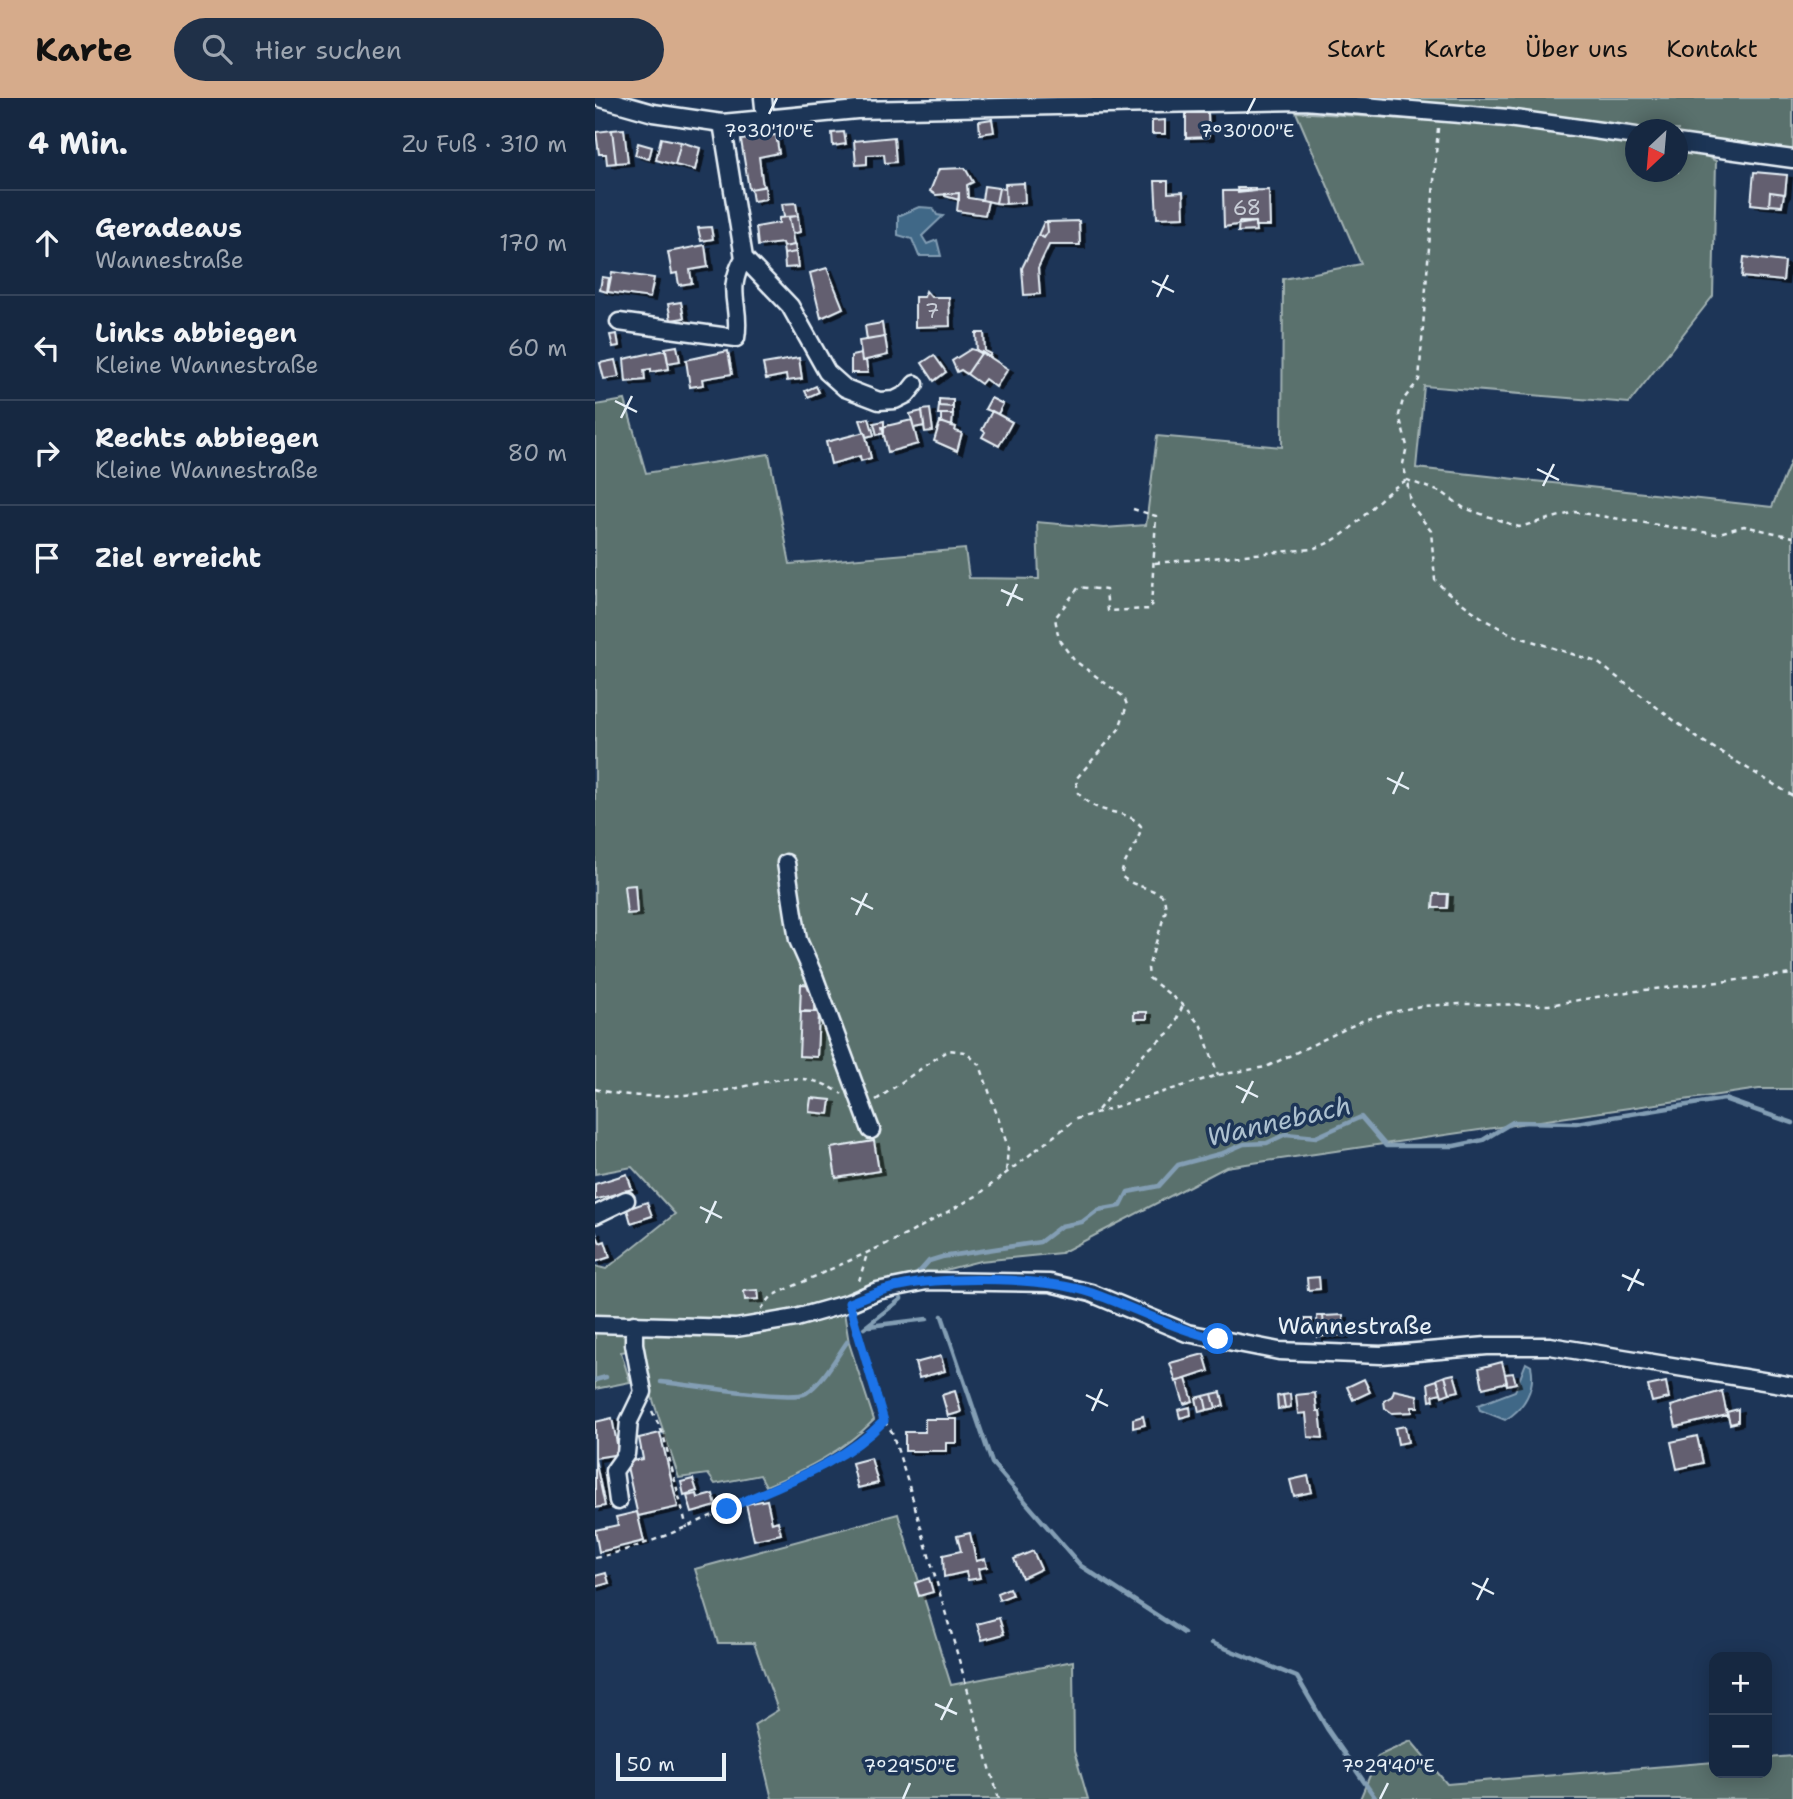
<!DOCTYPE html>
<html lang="de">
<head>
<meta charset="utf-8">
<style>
  body { margin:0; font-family:"Shantell Sans",sans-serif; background:#1f3048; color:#f1f3f6 }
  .controls { position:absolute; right:21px; bottom:21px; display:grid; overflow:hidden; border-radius:14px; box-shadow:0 4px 18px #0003 }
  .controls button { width:63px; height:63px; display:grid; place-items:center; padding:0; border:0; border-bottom:2px solid #35445a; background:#162841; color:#f1f3f6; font:35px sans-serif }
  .compass { position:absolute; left:1030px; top:21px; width:63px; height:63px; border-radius:50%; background:#162841; box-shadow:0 4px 18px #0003; rotate:206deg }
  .scale { position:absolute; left:21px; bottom:18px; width:110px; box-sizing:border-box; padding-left:7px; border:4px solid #e8f1f8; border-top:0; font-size:19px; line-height:24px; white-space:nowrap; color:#e8f1f8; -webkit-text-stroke:5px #1d3557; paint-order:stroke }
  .stop { position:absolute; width:21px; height:21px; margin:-16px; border:5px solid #1a73e8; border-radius:50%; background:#fff }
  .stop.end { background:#1a73e8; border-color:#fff; box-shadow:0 2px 7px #0008 }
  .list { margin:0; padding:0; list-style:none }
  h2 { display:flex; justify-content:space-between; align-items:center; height:91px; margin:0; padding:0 28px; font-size:30px }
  h2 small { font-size:23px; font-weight:400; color:#9ea6b1 }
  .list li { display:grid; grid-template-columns:46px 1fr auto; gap:21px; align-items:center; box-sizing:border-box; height:105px; padding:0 28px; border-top:2px solid #35445a }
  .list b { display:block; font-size:26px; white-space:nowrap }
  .list p { margin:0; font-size:23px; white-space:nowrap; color:#9ea6b1 }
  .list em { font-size:23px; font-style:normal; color:#9ea6b1 }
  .icon { flex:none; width:38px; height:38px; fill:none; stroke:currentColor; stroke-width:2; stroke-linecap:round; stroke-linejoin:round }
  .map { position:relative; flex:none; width:1198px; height:1701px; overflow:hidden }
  header { display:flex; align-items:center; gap:42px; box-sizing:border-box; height:98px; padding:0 35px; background:#d6ab8b; color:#111 }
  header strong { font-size:33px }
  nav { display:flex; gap:38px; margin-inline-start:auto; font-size:24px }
  .search { width:490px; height:63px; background:#1f3048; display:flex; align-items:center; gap:18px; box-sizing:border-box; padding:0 24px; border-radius:38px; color:#9ea6b1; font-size:26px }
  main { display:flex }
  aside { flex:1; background:#162841 }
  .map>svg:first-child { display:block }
  .green { fill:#5a716d; stroke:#a1b1b2; stroke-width:2; fill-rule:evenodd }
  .water { fill:#406787; stroke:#839eb4; stroke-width:2 }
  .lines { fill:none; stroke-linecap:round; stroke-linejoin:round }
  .stream { stroke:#839eb4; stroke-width:4.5 }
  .building { fill:#635f70; stroke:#e8f1f8; stroke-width:2; filter:url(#shadow) }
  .minor-casing { stroke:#e8f1f8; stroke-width:21 }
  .path { stroke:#e8f1f8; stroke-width:2.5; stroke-dasharray:5 5; stroke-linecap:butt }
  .minor { stroke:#1d3557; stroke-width:16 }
  .route { stroke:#1a73e8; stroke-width:9 }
  .ticks { fill:none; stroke:#e8f1f8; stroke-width:2.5 }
  .labels { text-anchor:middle; stroke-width:7; stroke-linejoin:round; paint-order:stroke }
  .number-label { font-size:21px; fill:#c7ccd6 }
  .street-label { font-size:24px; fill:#e8f1f8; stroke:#1d3557 }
  .water-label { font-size:26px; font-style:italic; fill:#adc1d0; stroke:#1d3557 }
  .ticks-label { font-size:18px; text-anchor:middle; fill:#e8f1f8; stroke:#1d3557; stroke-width:7; stroke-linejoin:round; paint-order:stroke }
</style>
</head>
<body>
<header>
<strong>Karte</strong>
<div class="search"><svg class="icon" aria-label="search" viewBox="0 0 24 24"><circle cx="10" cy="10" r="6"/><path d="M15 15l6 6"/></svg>Hier suchen</div>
<nav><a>Start</a><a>Karte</a><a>Über uns</a><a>Kontakt</a></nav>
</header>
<main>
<aside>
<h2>4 Min.<small>Zu Fuß · 310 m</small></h2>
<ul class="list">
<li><svg class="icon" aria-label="ahead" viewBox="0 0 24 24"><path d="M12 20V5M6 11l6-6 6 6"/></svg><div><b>Geradeaus</b><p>Wannestraße</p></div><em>170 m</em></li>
<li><svg class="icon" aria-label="left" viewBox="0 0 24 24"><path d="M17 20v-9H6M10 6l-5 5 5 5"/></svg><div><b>Links abbiegen</b><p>Kleine Wannestraße</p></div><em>60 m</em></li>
<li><svg class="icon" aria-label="right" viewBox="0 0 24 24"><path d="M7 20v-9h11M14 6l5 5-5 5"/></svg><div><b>Rechts abbiegen</b><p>Kleine Wannestraße</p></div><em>80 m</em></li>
<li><svg class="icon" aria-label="arrive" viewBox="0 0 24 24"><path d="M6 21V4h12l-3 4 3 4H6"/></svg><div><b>Ziel erreicht</b></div></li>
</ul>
</aside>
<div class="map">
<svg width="1198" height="1701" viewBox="0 0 1198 1701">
  <defs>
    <filter id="shadow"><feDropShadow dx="5" dy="3" stdDeviation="0" flood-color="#0009"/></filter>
  </defs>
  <rect width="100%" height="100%" fill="#1d3557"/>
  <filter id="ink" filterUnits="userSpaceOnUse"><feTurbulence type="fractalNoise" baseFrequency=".0143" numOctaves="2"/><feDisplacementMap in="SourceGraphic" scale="14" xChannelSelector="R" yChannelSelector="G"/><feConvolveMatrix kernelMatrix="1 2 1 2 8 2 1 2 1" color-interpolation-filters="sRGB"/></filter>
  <g filter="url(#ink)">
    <path class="green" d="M784 0H1198V58L1100 52 1121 63 1118 198 1034 305 829 288 821 370 1177 409 1198 358V991H1164L631 1069 466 1155 385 1163 154 1222 249 1214 254 1245 279 1322C248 1353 212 1371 171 1388L165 1377 120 1386 113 1376 84 1380 56 1296 46 1251 26 1254 35 1284 0 1291V1168L11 1171 80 1116 37 1069 0 1076V307L30 302 51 375 174 356 195 466 370 451 374 480 444 481 442 424 509 430 551 427 562 338 687 349 688 181 766 166 701 14 887 26 888 11ZM1041 32H1083V74H1041Z
      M303 1416 356 1587 478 1563 479 1653 493 1701H177L159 1627 183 1612 159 1545H123L100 1471Z
      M816 1643 852 1686 1119 1664V1675H1172V1660L1198 1658V1701H765L783 1658Z"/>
    <path class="water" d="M324 109 338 110 342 117 348 118 327 138 332 146 342 142 346 158H324L317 141 303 137V118Z
      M931 1265 936 1268C941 1290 929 1311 910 1322L885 1312 883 1307 920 1293Z"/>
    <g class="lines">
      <path class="stream" d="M318 1181 334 1163 347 1159 445 1144 466 1128 487 1124 503 1112 526 1108 533 1094 564 1088 583 1067 628 1055 649 1046 672 1045 691 1036 721 1039 766 1019 791 1048H859L888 1042 918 1024 981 1025 1129 1001 1198 1025
        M347 1218 397 1365 486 1468 589 1535
        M274 1228 332 1221
        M269 1230 306 1201
        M0 1282 11 1279
        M66 1284C91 1286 197 1304 211 1295 228 1284 240 1261 252 1244
        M617 1545 702 1579 733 1632 781 1701"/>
    </g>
    <path class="building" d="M591 15H613L614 39 591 40Z
      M397 21 399 34 385 36 384 23Z
      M570 22V36H557V23Z
      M29 31 33 64 21 65 17 32Z
      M17 32 21 65 12 66 11 56H4L1 34Z
      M249 34 251 46 238 48 237 35Z
      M181 37 184 55 164 59 168 89 154 91 146 42Z
      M299 39 301 64 290 65 289 56 272 57V66L261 67 259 43Z
      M66 40 86 44 80 67 61 62Z
      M86 44 105 50 100 72 80 67Z
      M43 45 57 49 54 61 40 57Z
      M370 70 378 84 372 87 373 100 393 103 390 117 362 113 364 95 341 97 335 93 344 71Z
      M1159 74 1192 77 1190 96 1175 94 1174 108 1156 106Z
      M560 83H573V95L588 94 589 119 562 120Z
      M429 85 430 104 411 106 410 86Z
      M170 88 171 101 158 103 156 91Z
      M389 88 404 90 401 105 387 102Z
      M404 90 410 91 411 106 401 105Z
      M642 90H660V93L643 95Z
      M674 92 675 128H660V124L629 129 628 93Z
      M1175 94 1189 96 1187 108 1174 107Z
      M364 95V102L350 98V96Z
      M201 105 203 118 189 119 187 106Z
      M203 118 205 134 197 136 194 119Z
      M194 119 199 147 188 149 187 145 163 148 161 129 184 125V120Z
      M484 123 485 147H454L443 170 445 196 429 197 427 170 443 137 449 140 453 134 452 124Z
      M449 124H452L453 134 449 140 443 137Z
      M644 124H660L661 133 643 134Z
      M116 129 118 141 106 143 103 130Z
      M110 147 113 169 95 172 97 185 84 187 82 175 77 176 73 154Z
      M200 147 201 154 189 156 188 149Z
      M201 154 203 169 190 170 189 156Z
      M1149 159 1190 164 1188 183 1147 179Z
      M232 170 248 210 226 220 215 175Z
      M17 174 59 180 55 200 13 194Z
      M7 179 14 180 12 194 5 192Z
      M331 193 336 199H354L355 228 320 229V199H329Z
      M86 204 89 220 76 222 73 206Z
      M287 225 289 239 272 242 270 228Z
      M381 235H389L390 253 396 256 394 259 382 253Z
      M22 236 24 248 18 249 15 237Z
      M290 239 293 257 267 263 264 243Z
      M82 248 85 263 73 265 70 250Z
      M376 251 387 254 372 276 366 272 362 274 357 263Z
      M71 252 74 271 56 274V271L49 272 50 282 31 284 29 261Z
      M133 253 137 276 107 281 108 287 95 289 91 262Z
      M387 254 413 271 401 289 390 281 386 286 372 276Z
      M266 256 267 263H271L273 275H256V258Z
      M339 257 351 274 339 283 327 265Z
      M204 260 207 281 192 283 191 277 171 281 168 266Z
      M20 262 24 279 9 281 5 265Z
      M221 288 224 294 213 299 210 293Z
      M396 300 408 306 403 316 390 311Z
      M344 301 358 302V309L344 308Z
      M344 308 358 309V316H343Z
      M335 311 338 333 330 334 327 312Z
      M327 313 329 328 319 330 315 316Z
      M397 313 417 324 404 348 387 339 390 334 387 332Z
      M346 316H358L357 328 346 324Z
      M274 320 279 337 271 339 265 322Z
      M317 322 323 346 293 354 287 329Z
      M289 323V335L282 337 279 325Z
      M345 324 361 329 360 333 367 335 362 353 339 343Z
      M270 334 276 360 266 363 265 358 236 366 231 344Z
      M40 787 42 815 32 816 29 788Z
      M839 796H853L852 810H838Z
      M206 886 220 887 219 914H205Z
      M206 913 224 914 222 959 204 958Z
      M539 914H552V921H539Z
      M216 1000 236 1002 234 1016 214 1014Z
      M279 1043 284 1073 241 1080 236 1050Z
      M32 1076 37 1091 0 1102V1086Z
      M52 1104 57 1118 36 1125 32 1111Z
      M0 1133 5 1145 10 1143 15 1159 0 1164Z
      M724 1179 725 1191 713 1192 712 1180Z
      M163 1192 164 1201 150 1202 149 1193Z
      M748 1217 749 1237 730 1238 728 1218Z
      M722 1218H728L730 1238 723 1239Z
      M704 1221H710L711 1233H704Z
      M710 1221H717V1233H711Z
      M609 1256 614 1273 581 1284 575 1265Z
      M346 1258 350 1273 324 1280 320 1265Z
      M907 1264 912 1284 888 1290 884 1270Z
      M918 1275 921 1285 912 1287 910 1276Z
      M859 1276 864 1293 855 1295 850 1278Z
      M850 1278 855 1295 847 1298 842 1281Z
      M591 1281 598 1303 589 1306 582 1283Z
      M769 1281 775 1294 758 1302 752 1289Z
      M842 1282 846 1295 838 1297 839 1302 835 1303 833 1285Z
      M1071 1284 1074 1300 1057 1304 1053 1288Z
      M799 1292 822 1297 823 1309H817V1314L797 1315 790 1310 789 1303 797 1298Z
      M360 1293 366 1314 353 1318 347 1297Z
      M1127 1293 1132 1317 1081 1329 1076 1308Z
      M626 1294 629 1308 621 1310 617 1296Z
      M720 1295 722 1313H725L728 1340 713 1339 711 1315 703 1316 701 1297Z
      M617 1296 621 1310 612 1312 609 1298Z
      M695 1296 696 1309 690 1310 688 1297Z
      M688 1297 690 1310 683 1311 682 1298Z
      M609 1298 612 1312 604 1314 601 1300Z
      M595 1309 596 1317 585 1320 583 1312Z
      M1143 1311V1324L1135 1326 1132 1314Z
      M548 1318 550 1327 538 1330V1321Z
      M17 1320 24 1356 0 1360V1324Z
      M330 1321H362V1345H351V1353H310V1334H330Z
      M810 1328 813 1344 803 1346 800 1330Z
      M65 1335 83 1409 43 1418 31 1364 48 1361 44 1340Z
      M1102 1338 1108 1365 1082 1371 1076 1344Z
      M276 1360 283 1385 263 1390 257 1365Z
      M0 1361 10 1408 0 1410Z
      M713 1378 717 1394 699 1398 695 1382Z
      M98 1381 102 1393 89 1397 86 1384Z
      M102 1396 103 1400 118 1396 121 1408 97 1415 92 1398Z
      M172 1402 177 1425 183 1423 186 1436 159 1442 151 1406Z
      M42 1414 49 1443 4 1454 0 1432 23 1427 21 1419Z
      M375 1435 381 1463 390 1461 392 1469 383 1471 385 1480 373 1482 371 1474 349 1479 348 1457 366 1453 362 1438Z
      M438 1453 446 1471 427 1480 419 1461Z
      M11 1475 14 1485 0 1489V1478Z
      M334 1480 338 1494 324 1498 320 1485Z
      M414 1490 417 1497 404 1502 402 1495Z
      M404 1520 409 1536 387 1542 382 1526Z"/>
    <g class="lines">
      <g class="minor-casing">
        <path id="minor" d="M5 0 58 15 127 25 262 12 709 3 913 20 1041 38
          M168 0 170 19
          M127 25 149 160 195 208 232 274 250 290 284 303 300 302 312 296 320 286
          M1083 45 1198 61
          M24 224 141 240C147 207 129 195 149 160
          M191 765 203 842 219 878 276 1032
          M0 1117 31 1102
          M0 1226 141 1230 201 1220 254 1205 282 1193 332 1183 455 1185 496 1195 592 1235 684 1253 786 1257 892 1248H955L1198 1288
          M23 1403 19 1373 31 1356 34 1323 48 1294 39 1246V1226"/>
      </g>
      <path class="path" d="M843 30 824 282 808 302 804 317 812 348 808 366 812 382 848 395 869 410 924 429 980 414 1121 436 1149 428 1198 439
        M538 411 561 418 556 511 513 513 511 492 484 489 460 520 464 542 479 562 529 599 532 607 524 631 481 681 483 695C507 722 527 707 546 728 544 748 529 759 526 778 540 790 555 788 569 799L571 812 553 870 554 880 588 907 606 928 623 977
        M560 465 717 451C765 437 771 404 812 382L815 405 836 433 840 482 851 493 890 522 918 537 1002 564 1101 639 1198 698
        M0 991C37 1001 79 999 118 994 167 989 201 965 247 996
        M281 1002 353 952 370 954 385 967 413 1049 411 1076
        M503 1012 549 955 577 932 588 907
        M264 1183 272 1156
        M166 1211 177 1198 313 1136 383 1097 481 1021 623 977 671 969 767 923 792 915 826 908 865 906 954 907 1032 894 1198 876
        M257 1218 289 1323 297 1334 314 1388 404 1701
        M57 1313 68 1336 92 1430
        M0 1460C57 1447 107 1422 159 1398 206 1376 252 1361 288 1323"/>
      <use href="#minor" class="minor"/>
    </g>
  </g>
  <g class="lines" filter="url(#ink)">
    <path class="route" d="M132 1411C187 1385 245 1368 289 1323L254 1205C271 1198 287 1191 305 1188 353 1178 451 1179 497 1195 540 1210 578 1231 623 1241"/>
  </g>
  <path class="ticks" d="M174 16 182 0M652 16 660 0M557 183 579 194M562 199 573 177M20 303 42 314M26 320 37 298M942 371 964 382M948 388 959 366M406 492 428 502M412 508 422 486M792 680 814 691M798 696 808 674M256 800 278 811M261 817 272 795M641 988 663 999M647 1005 658 983M105 1109 127 1120M111 1125 121 1103M1027 1177 1049 1187M1033 1193 1044 1171M491 1297 513 1308M497 1313 507 1291M877 1485 899 1496M882 1502 893 1480M340 1606 362 1616M346 1622 357 1600M308 1701 315 1685M785 1701 793 1685"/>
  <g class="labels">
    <g class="number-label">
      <text x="652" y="117">68</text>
      <text x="337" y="220">7</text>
    </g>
    <g class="street-label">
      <text x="760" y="1236">Wannestraße</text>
    </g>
    <g class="water-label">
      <text transform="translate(684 1023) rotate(-13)" y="9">Wannebach</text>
    </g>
  </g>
  <g class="ticks-label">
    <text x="174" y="39">7°30'10"E</text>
    <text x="652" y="39">7°30'00"E</text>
    <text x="315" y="1674">7°29'50"E</text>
    <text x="793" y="1674">7°29'40"E</text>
  </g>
</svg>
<div class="controls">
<button>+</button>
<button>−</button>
</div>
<svg class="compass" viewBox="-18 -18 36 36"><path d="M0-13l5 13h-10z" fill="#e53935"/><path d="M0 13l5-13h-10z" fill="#9ea6b1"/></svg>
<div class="scale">50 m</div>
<div class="stop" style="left:623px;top:1241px"></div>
<div class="stop end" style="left:132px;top:1411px"></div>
</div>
</main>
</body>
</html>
